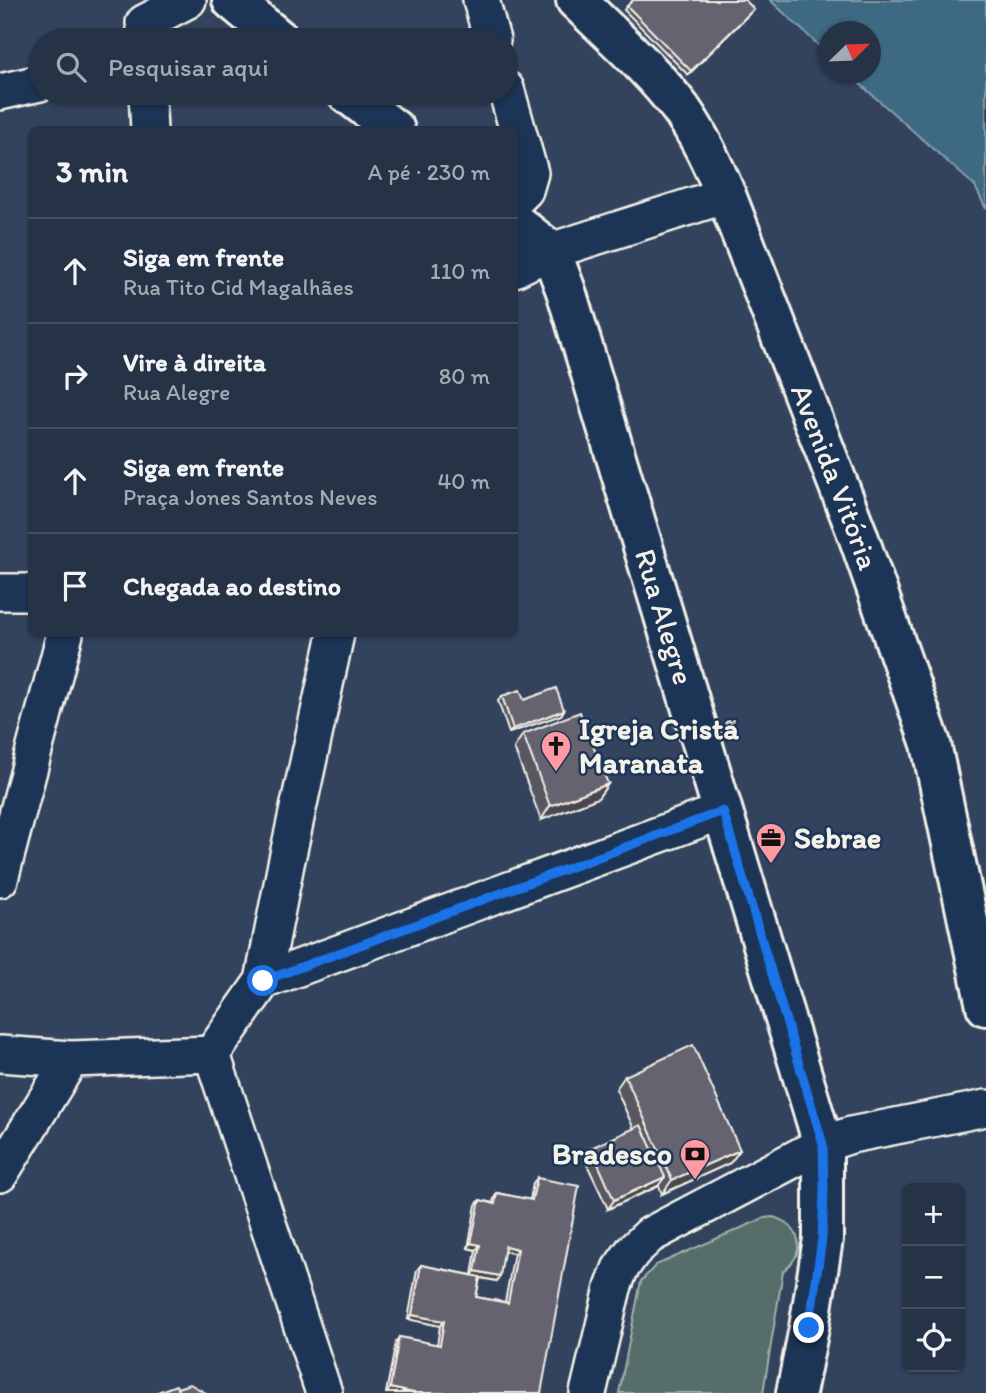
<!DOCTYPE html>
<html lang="pt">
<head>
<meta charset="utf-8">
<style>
  body { margin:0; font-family:Itim,sans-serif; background:#323e51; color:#f1f3f6 }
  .controls { position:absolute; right:21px; bottom:21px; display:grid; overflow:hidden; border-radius:10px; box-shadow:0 2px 5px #0004 }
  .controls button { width:63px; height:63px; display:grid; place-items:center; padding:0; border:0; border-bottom:2px solid #424d5f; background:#263246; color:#f1f3f6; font:35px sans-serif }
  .compass { position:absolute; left:818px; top:21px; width:63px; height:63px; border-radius:50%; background:#263246; box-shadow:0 2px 5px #0004; rotate:67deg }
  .stop { position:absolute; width:21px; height:21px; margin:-16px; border:5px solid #1a73e8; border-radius:50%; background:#fff }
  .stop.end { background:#1a73e8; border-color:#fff; box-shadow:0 2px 7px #0008 }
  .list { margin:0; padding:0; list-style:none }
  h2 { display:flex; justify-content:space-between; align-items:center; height:91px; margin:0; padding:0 28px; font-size:30px }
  h2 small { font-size:23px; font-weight:400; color:#a4aab3 }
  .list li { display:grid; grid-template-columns:46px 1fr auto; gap:21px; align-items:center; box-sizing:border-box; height:105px; padding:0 28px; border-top:2px solid #424d5f }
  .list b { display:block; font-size:26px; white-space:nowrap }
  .list p { margin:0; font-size:23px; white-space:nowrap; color:#a4aab3 }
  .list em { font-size:23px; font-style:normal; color:#a4aab3 }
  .icon { flex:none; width:38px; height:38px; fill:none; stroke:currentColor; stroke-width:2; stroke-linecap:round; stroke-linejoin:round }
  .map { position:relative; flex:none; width:986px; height:1393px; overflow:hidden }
  .search { position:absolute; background:#263246; box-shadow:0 2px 5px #0004; left:28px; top:28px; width:490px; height:77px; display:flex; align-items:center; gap:18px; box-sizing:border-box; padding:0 24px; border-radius:38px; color:#a4aab3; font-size:26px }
  .panel { position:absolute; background:#263246; box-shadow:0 2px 5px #0004; left:28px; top:126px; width:490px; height:511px; border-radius:10px }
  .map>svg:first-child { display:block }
  .green { fill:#546e6b; stroke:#a4b0aa; stroke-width:2 }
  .water { fill:#3d6982; stroke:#869fab; stroke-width:2 }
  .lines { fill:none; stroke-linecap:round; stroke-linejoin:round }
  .minor-casing { stroke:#f4f1e8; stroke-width:40 }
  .major-casing { stroke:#f4f1e8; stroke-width:44 }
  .minor { stroke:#1d3557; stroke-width:35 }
  .major { stroke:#1d3557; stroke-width:38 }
  .wall { fill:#585660; stroke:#f4f1e8; stroke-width:2; fill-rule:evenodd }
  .shaded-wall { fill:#47464e; stroke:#f4f1e8; stroke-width:2 }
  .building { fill:#666470; stroke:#f4f1e8; stroke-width:2 }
  .route { stroke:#1a73e8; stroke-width:9 }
  .labels { text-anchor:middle; stroke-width:5; stroke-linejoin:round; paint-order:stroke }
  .street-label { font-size:30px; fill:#f4f1e8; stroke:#1d3557 }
  .poi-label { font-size:30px; font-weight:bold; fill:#f4f1e8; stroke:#1d3557; text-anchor:start }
</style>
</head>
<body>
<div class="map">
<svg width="986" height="1393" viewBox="0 0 986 1393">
  <rect width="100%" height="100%" fill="#33435e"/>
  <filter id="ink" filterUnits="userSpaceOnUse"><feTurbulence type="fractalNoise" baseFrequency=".0143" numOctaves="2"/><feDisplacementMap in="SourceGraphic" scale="14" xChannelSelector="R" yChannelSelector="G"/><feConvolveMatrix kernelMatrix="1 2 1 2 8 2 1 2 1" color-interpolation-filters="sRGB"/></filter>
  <g filter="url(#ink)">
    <path class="green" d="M773 1217C801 1225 808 1253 783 1271L763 1393H619L641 1281 656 1265 764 1218Z"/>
    <path class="water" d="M770 0H986V209L975 186 849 74H870V32H828V54Z"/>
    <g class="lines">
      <g class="minor-casing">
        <path id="minor" d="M481 0 492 40
          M144 23 188 0
          M506 89 530 173 525 190 514 201
          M0 92 40 83
          M147 93 149 130
          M514 269 551 251 726 195
          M0 592H32
          M0 879 65 634
          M263 981 723 811
          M0 1054 71 1059 212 1054
          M212 1054 263 981 286 864 336 634
          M212 1054 324 1393
          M0 1174 71 1059
          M588 1393 613 1288 620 1269 633 1251 650 1235 823 1144 851 1135 986 1108"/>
      </g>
      <g class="major-casing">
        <g id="major">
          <path d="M232 0 280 40"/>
          <path id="s1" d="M576 0C612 35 651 69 681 109 700 136 713 165 726 195L857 533 931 744 986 1006"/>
          <path d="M347 93 395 130"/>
          <path id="s2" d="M514 222 551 251 566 291 823 1144V1239L809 1328 796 1393"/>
        </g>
      </g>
      <use href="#minor" class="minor"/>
      <use href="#major" class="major"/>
    </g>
    <path class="wall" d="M627 6 750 13 688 75 624 10Z
      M502 696 524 700 564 710 561 715 509 733 498 701Z
      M523 734 608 784 598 798 541 820 514 748Z
      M625 1076 740 1150 730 1163 662 1194 659 1186 608 1209 584 1158 591 1148 634 1129 616 1089Z
      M537 1178 541 1393H386L396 1342 399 1337 437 1345 440 1326 408 1319 417 1270 421 1265 472 1275 476 1250 468 1248 476 1205 480 1200 493 1203 494 1198 497 1193 530 1200 533 1183ZM504 1251 514 1253 505 1302 476 1297 480 1278 497 1281Z"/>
    <path class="shaded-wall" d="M754 9 688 75 691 71Z
      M564 710 561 715 509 733 513 729Z
      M608 784 598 798 541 820 550 806Z
      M740 1150 730 1163 662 1194 672 1180Z
      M665 1177 658 1186 608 1209 614 1200Z
      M471 1243 480 1245 476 1250 468 1248Z
      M505 1246 518 1249 514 1253 502 1251Z
      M475 1271 500 1276 497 1281 472 1276Z
      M412 1315 444 1321 440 1326 408 1319Z
      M390 1388 414 1393H387Z"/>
    <path class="building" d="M633 0H745L754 9 691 71 627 6Z
      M556 688 564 710 513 729 502 696 520 690 524 700Z
      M580 712 608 784 550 806 523 734Z
      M693 1045 740 1150 672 1180 625 1076Z
      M641 1125 665 1177 614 1200 591 1148Z
      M537 1178 579 1186 541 1393H414L390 1388 399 1337 440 1345 444 1321 412 1315 421 1265 480 1277 476 1297 508 1303 518 1249 505 1246 500 1276 475 1271 480 1245 471 1243 480 1200 495 1204 497 1193 532 1200Z
      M190 1384 206 1393H179L177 1388Z
      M176 1385 179 1393H155Z"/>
  </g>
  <g class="lines" filter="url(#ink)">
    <path class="route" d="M263 981 723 811 823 1144 824 1191 822 1239 809 1328"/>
  </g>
  <defs>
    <g id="church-pin" transform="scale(1.575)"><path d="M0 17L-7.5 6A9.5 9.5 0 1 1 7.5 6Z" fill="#ff9aa2" stroke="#1d3557"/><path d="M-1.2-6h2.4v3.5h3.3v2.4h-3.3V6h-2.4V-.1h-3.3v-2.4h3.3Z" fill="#111"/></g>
    <g id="office-pin" transform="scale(1.575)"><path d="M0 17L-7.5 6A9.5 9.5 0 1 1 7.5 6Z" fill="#ff9aa2" stroke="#1d3557"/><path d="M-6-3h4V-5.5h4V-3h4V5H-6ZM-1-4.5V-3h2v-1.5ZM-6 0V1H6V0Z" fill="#111"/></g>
    <g id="bank-pin" transform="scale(1.575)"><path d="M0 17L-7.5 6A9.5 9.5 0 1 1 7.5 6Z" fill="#ff9aa2" stroke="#1d3557"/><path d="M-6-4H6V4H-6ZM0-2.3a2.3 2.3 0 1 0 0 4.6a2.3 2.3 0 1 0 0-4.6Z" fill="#111"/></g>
  </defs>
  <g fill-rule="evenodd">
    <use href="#church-pin" x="556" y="746"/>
    <use href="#office-pin" x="771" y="838"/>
    <use href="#bank-pin" x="695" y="1154"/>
  </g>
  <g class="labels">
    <g class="street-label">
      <text dy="10" stroke="none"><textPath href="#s1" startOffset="551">Avenida Vitória</textPath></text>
      <text dy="10" stroke="none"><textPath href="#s2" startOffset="430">Rua Alegre</textPath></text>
    </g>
    <g class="poi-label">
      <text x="579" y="739">Igreja Cristã<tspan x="579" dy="34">Maranata</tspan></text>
      <text x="794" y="848">Sebrae</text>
      <text x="672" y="1164" text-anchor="end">Bradesco</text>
    </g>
  </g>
</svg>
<div class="controls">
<button>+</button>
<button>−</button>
<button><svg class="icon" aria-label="locate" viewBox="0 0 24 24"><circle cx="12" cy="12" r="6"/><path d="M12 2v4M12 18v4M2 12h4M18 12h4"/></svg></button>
</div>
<svg class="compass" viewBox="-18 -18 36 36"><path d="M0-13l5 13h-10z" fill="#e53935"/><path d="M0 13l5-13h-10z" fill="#a4aab3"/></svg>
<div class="stop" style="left:263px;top:981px"></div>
<div class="stop end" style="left:809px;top:1328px"></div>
<div class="search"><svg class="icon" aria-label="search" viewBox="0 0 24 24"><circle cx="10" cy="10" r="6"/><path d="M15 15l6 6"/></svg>Pesquisar aqui</div>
<section class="panel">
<h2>3 min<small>A pé · 230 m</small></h2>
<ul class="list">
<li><svg class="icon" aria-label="ahead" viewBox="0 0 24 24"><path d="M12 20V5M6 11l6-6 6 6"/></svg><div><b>Siga em frente</b><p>Rua Tito Cid Magalhães</p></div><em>110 m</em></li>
<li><svg class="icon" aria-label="right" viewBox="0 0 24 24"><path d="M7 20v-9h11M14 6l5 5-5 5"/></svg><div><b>Vire à direita</b><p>Rua Alegre</p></div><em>80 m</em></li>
<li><svg class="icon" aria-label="ahead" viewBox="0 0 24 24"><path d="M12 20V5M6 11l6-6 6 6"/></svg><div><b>Siga em frente</b><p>Praça Jones Santos Neves</p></div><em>40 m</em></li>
<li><svg class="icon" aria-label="arrive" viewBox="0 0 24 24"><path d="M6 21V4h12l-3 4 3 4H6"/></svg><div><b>Chegada ao destino</b></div></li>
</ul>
</section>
</div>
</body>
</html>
